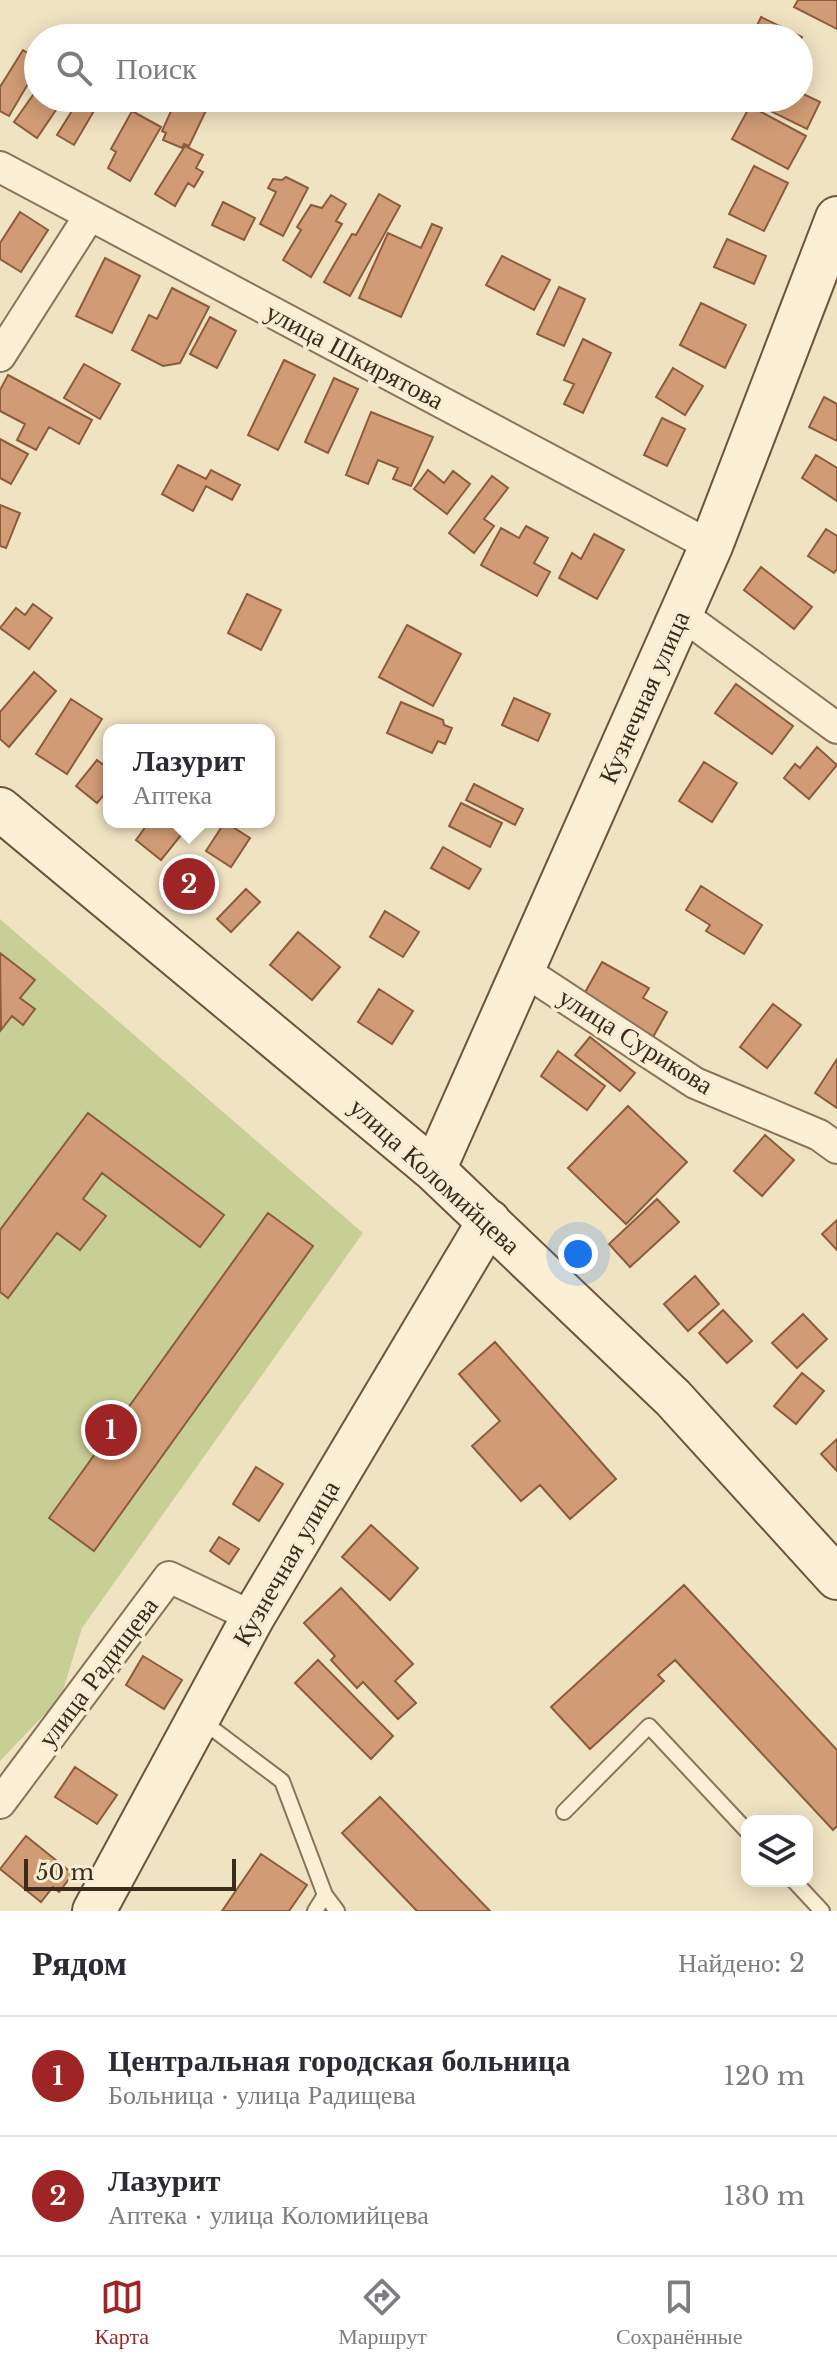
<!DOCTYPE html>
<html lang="ru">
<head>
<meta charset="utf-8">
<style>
  body { margin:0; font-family:"Libre Baskerville",serif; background:#f7f7f7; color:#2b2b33 }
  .controls { position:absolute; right:24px; bottom:24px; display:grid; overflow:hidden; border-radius:16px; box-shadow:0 4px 20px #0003 }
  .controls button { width:72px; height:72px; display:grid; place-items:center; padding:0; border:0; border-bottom:2px solid #e1e1e2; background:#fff; color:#2b2b33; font:40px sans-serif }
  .scale { position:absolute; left:24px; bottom:20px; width:212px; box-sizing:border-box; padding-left:8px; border:4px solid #3a2b1d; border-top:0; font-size:22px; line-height:28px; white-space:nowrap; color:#3a2b1d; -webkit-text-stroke:6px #f7edd2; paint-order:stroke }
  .you { position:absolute; left:578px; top:1254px; width:28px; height:28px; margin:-20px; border:6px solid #fff; border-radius:50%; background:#1a73e8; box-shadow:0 0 0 12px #1a73e833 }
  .badge { display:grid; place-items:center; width:52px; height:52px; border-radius:50%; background:#9e2425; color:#fff; font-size:26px; font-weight:700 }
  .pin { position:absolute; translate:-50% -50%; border:4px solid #fff; box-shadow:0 2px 8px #0006 }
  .popup { position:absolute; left:103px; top:724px; width:172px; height:104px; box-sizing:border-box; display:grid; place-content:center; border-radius:16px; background:#fff; filter:drop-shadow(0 2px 6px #0005); font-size:26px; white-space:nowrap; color:#7c7c81 }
  .popup b { font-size:30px; color:#2b2b33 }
  .popup::after { content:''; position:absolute; left:50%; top:100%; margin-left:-16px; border:16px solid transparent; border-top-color:#fff }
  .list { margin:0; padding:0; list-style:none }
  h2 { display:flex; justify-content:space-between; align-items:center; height:104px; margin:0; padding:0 32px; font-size:34px }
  h2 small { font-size:26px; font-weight:400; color:#7c7c81 }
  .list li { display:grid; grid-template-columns:52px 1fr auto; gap:24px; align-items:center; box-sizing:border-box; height:120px; padding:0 32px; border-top:2px solid #e1e1e2 }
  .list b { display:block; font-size:30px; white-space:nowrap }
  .list p { margin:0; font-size:26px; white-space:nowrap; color:#7c7c81 }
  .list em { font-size:26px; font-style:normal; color:#7c7c81 }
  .icon { flex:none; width:44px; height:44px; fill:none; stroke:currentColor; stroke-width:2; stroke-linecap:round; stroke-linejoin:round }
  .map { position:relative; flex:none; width:837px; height:1911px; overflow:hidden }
  .search { position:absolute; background:#fff; box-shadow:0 4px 20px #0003; left:24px; right:24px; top:24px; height:88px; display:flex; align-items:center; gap:20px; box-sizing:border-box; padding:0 28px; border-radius:44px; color:#7c7c81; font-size:30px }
  .sheet { height:344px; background:#fff }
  nav { display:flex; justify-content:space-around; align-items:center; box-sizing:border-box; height:112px; border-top:2px solid #e1e1e2; background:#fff; font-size:22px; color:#7c7c81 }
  nav a { display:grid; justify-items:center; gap:4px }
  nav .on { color:#9e2425 }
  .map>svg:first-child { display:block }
  .green { fill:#c8cf95 }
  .building { fill:#d19c75; stroke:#8c5c3c; stroke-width:2 }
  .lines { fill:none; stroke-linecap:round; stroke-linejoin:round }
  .service-casing { stroke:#8b7458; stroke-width:18 }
  .minor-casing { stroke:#8b7458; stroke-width:34 }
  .secondary-casing { stroke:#6d543b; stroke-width:46 }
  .service { stroke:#fbf0d6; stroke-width:14 }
  .minor { stroke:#fbf0d6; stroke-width:30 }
  .secondary { stroke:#fbf0d6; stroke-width:42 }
  .labels { text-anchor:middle; stroke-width:7; stroke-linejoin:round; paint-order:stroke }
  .street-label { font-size:26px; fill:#3a2b1d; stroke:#f7edd2 }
</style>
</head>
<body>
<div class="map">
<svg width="837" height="1911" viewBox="0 0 837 1911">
  <rect width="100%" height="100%" fill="#f0e3c2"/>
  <path class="green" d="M0 919 363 1233 82 1628 61 1697 0 1761Z"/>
  <path class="building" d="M798 0H837V29L794 7Z
    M761 17 802 37 799 44V38H751Z
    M23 50 38 59V67L9 116 0 111V87Z
    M38 88V98H64L37 138 14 122Z
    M799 92 820 102 807 129 744 98H799Z
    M80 98H88L98 104 74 145 57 135Z
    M177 98H212L189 146 184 144 182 148 163 140 166 133 162 131Z
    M750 106 806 136 788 169 732 139Z
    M132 111 161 127 130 181 108 168 116 152 111 149Z
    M185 146 203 155 196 168 203 172 194 187 188 183 175 206 155 194Z
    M754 166 788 183 764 231 729 214Z
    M286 177 308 188 283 236 260 224 276 192 268 188 273 179 282 180Z
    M379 194 400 206 350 296 324 282 352 234 356 235Z
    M331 195 346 204 336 221 342 224 311 277 283 260 301 230 297 227 311 205 322 208Z
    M223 202 255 218 244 240 212 225Z
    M20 212 48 230 21 272 0 259V243Z
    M432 224 442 228 401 317 359 298 388 233 421 248Z
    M727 239 766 256 754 284 714 267Z
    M502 256 550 280 534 310 486 285Z
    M105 258 140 276 112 333 76 316Z
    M559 287 585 299 564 346 537 334Z
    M172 288 209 307 180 363 163 366 132 350 149 315 157 319Z
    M701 303 746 325 725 368 680 345Z
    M210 317 236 331 217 368 190 354Z
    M583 339 611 353 583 413 564 404 574 384 564 380Z
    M284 360 315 375 278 450 248 435Z
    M84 364 120 384 100 419 64 398Z
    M673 368 703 386 685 415 656 397Z
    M8 375 92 420 79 444 49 427 36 450 17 440 25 424 0 411V390Z
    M334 378 358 389 328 453 305 442Z
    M824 397 837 404V441L809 427Z
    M371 412 433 437 411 486 393 479 398 468 378 460 368 484 346 475Z
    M662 418 685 429 667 466 644 455Z
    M0 439 28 454 11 484 0 478Z
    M816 455 837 468V501L802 478Z
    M178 465 206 479 211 470 240 485 232 500 206 486 193 511 162 494Z
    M428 470 444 483 453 471 470 484 447 514 414 489Z
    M492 476 508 488 484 519 494 526 474 553 449 533Z
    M0 505 20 513 6 548 0 546Z
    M526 526 548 538 534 563 550 572 537 596 481 565 501 528 519 538Z
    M826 529 837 536V569L834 573 808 556Z
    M594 534 624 550 597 599 559 578 572 553 581 559Z
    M761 567 812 607 794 629 744 590Z
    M247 594 281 610 261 650 228 633Z
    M33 604 52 618 29 649 0 628 16 608 25 615Z
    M407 625 461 654 433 706 379 677Z
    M34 672 56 691 9 747 0 739V712Z
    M736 684 793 726 772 754 715 713Z
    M514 698 550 714 538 741 502 725Z
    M71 699 102 719 67 774 36 754Z
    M401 702 443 720 444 725 452 728 445 744 438 741 432 753 387 733Z
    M817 747 837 765 809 799 784 778 795 764 800 768Z
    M97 760 109 769V789L97 803 76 786Z
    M704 762 737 783 712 822 679 801Z
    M474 784 523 809 515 825 466 800Z
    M461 803 502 823 490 847 449 826Z
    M149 822H177L186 829 161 860 136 840Z
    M225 822 250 838 231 867 206 851Z
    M443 847 481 869 469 889 431 868Z
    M701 886 762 925 744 954 706 931 710 925 686 910Z
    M246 889 260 902 231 932 217 919Z
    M385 911 419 932 403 957 370 937Z
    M298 932 340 967 312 1000 270 965Z
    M0 953 35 980 20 998 35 1009 23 1025 12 1016 1 1030Z
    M602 962 649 988 643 998 667 1012 653 1037 583 996Z
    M379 989 413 1011 392 1044 358 1022Z
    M773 1004 801 1025 767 1068 740 1047Z
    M590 1037 635 1073 620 1091 575 1055Z
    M558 1051 605 1086 587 1110 541 1076Z
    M837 1059V1108L815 1093Z
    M628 1106 687 1162 626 1224 568 1168Z
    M88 1113 224 1215 200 1247 102 1173 83 1199 106 1216 80 1250 57 1233 8 1298 0 1292V1230Z
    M765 1135 794 1160 762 1196 734 1171Z
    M657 1199 679 1222 630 1267 609 1244Z
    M268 1213 313 1246 94 1551 49 1518Z
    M837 1220V1250L822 1234Z
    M695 1276 719 1304 688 1331 664 1304Z
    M723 1310 752 1341 727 1363 699 1333Z
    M803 1314 827 1339 797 1368 772 1343Z
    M495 1342 616 1479 570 1519 540 1485 521 1501 472 1446 500 1421 459 1374Z
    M802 1373 824 1391 796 1424 774 1406Z
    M837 1439V1471L821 1454Z
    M256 1467 283 1484 259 1521 233 1504Z
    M371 1525 418 1568 390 1600 342 1557Z
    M219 1537 239 1549 229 1564 210 1551Z
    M684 1585 837 1750V1826L833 1830 675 1660 658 1675 664 1681 590 1749 551 1707Z
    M341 1588 413 1664 395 1681 416 1703 398 1719 363 1682 357 1688 331 1660 335 1656 304 1623Z
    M143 1656 182 1680 164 1709 126 1685Z
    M318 1660 393 1736 371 1759 295 1683Z
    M75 1767 117 1795 97 1824 55 1797Z
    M380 1797 490 1911H417L342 1833Z
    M26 1836 73 1874 59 1892 53 1887 41 1902 0 1869Z
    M261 1854 307 1885 289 1911H222Z"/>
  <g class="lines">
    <g class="service-casing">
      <path id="service" d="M201 1720 282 1781 325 1895 337 1911
        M564 1812 649 1726 747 1831
        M794 1881 822 1911
        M315 1911 325 1895"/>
    </g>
    <g class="minor-casing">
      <path id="minor" d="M0 167 711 546
        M0 356 90 215
        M681 614 837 728
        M523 970 695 1083 819 1135 837 1148
        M0 1803 169 1577 253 1617"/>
    </g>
    <g class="secondary-casing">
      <path id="secondary" d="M0 809 434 1170 673 1398 837 1578
        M434 1170 711 546 837 218
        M94 1911 253 1617 489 1221"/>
    </g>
    <use href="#service" class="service"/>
    <use href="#minor" class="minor"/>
    <use href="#secondary" class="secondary"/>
  </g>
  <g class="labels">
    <g class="street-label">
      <text transform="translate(355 356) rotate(28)" y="9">улица Шкирятова</text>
      <text transform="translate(644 697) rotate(-66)" y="9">Кузнечная улица</text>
      <text transform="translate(636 1041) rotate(32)" y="9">улица Сурикова</text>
      <text transform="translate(435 1176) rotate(42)" y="9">улица Коломийцева</text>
      <text transform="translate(286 1563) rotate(-60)" y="9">Кузнечная улица</text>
      <text transform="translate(98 1672) rotate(-53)" y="9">улица Радищева</text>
    </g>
  </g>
</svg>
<div class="controls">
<button><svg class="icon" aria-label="layers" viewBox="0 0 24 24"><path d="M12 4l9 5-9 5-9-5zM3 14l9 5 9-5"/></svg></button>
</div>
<div class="scale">50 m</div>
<div class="you"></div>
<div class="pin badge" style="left:111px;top:1430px">1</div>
<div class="pin badge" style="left:189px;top:884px">2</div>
<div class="popup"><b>Лазурит</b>Аптека</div>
<div class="search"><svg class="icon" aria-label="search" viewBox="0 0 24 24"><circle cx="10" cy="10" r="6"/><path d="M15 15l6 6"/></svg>Поиск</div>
</div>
<section class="sheet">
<h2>Рядом<small>Найдено: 2</small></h2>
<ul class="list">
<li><span class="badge">1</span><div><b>Центральная городская больница</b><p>Больница · улица Радищева</p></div><em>120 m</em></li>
<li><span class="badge">2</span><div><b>Лазурит</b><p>Аптека · улица Коломийцева</p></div><em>130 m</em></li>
</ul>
</section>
<nav>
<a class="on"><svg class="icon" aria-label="map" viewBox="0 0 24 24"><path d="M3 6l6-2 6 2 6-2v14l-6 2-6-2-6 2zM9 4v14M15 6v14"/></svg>Карта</a>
<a><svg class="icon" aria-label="directions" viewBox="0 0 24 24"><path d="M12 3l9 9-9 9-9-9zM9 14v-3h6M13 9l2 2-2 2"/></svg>Маршрут</a>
<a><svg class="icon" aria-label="saved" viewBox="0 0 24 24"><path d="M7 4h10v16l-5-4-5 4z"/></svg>Сохранённые</a>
</nav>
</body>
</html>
